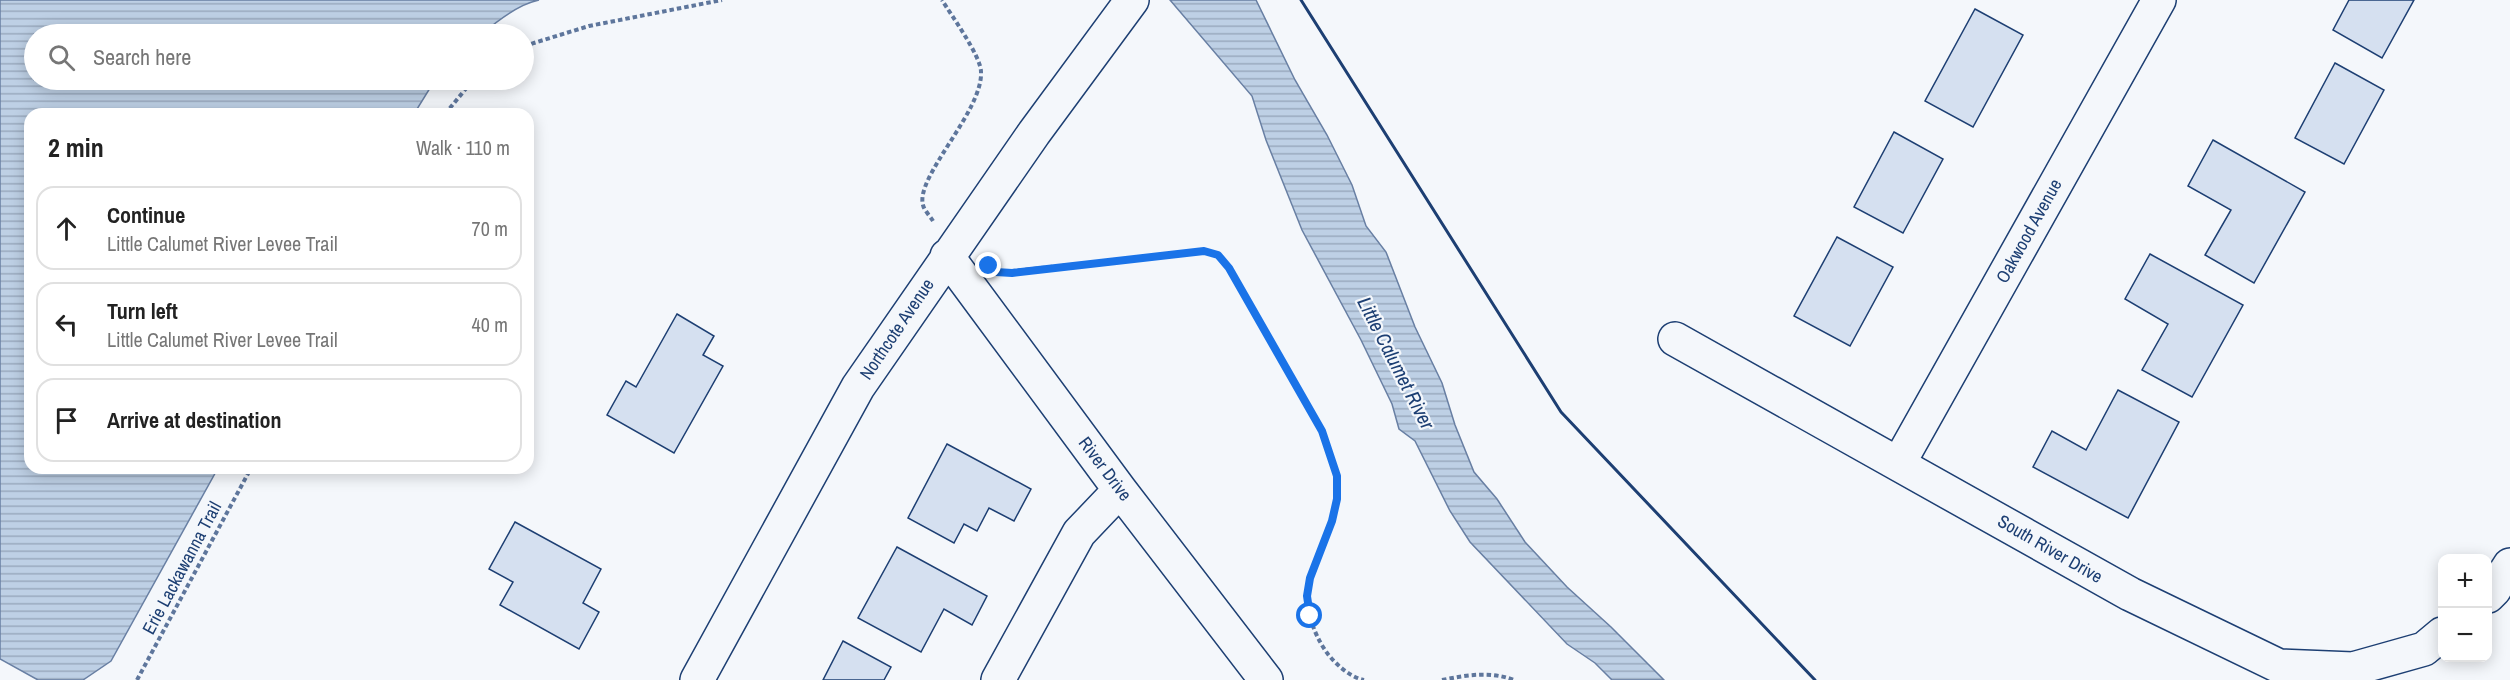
<!DOCTYPE html>
<html lang="en">
<head>
<meta charset="utf-8">
<style>
  body { margin:0; font-family:"Archivo Narrow",sans-serif; background:#f6f6f6; color:#222 }
  .controls { position:absolute; right:18px; bottom:18px; display:grid; overflow:hidden; border-radius:12px; box-shadow:0 3px 15px #0003 }
  .controls button { width:54px; height:54px; display:grid; place-items:center; padding:0; border:0; border-bottom:2px solid #e0e0e0; background:#fff; color:#222; font:30px sans-serif }
  .stop { position:absolute; width:18px; height:18px; margin:-14px; border:4px solid #1a73e8; border-radius:50%; background:#fff }
  .stop.end { background:#1a73e8; border-color:#fff; box-shadow:0 2px 6px #0008 }
  .list { margin:0; padding:0; list-style:none }
  h2 { display:flex; justify-content:space-between; align-items:center; height:78px; margin:0; padding:0 24px; font-size:26px }
  h2 small { font-size:20px; font-weight:400; color:#767676 }
  .list li { display:grid; grid-template-columns:39px 1fr auto; gap:18px; align-items:center; box-sizing:border-box; height:84px; margin:0 12px 12px; padding:0 12px; border:2px solid #e0e0e0; border-radius:18px }
  .list b { display:block; font-size:22px; white-space:nowrap }
  .list p { margin:0; font-size:20px; white-space:nowrap; color:#767676 }
  .list em { font-size:20px; font-style:normal; color:#767676 }
  .icon { flex:none; width:33px; height:33px; fill:none; stroke:currentColor; stroke-width:2; stroke-linecap:round; stroke-linejoin:round }
  .map { position:relative; flex:none; width:2510px; height:680px; overflow:hidden }
  .search { position:absolute; background:#fff; box-shadow:0 3px 15px #0003; left:24px; top:24px; width:510px; height:66px; display:flex; align-items:center; gap:15px; box-sizing:border-box; padding:0 21px; border-radius:33px; color:#767676; font-size:22px }
  .panel { position:absolute; background:#fff; box-shadow:0 3px 15px #0003; left:24px; top:108px; width:510px; height:366px; border-radius:18px }
  .map>svg:first-child { display:block }
  .water { fill:url(#water-rules); stroke:#687fa3; stroke-width:1.5 }
  .building { fill:#d5e0f0; stroke:#1d3f73; stroke-width:1.5 }
  .lines { fill:none; stroke-linecap:round; stroke-linejoin:round }
  .minor-casing { stroke:#1d3f73; stroke-width:36 }
  .path { stroke:#5e769c; stroke-width:4; stroke-dasharray:4.5 3; stroke-linecap:butt }
  .minor { stroke:#f4f7fb; stroke-width:33 }
  .wall { stroke:#1d3f73; stroke-width:3 }
  .route { stroke:#1a73e8; stroke-width:8 }
  .labels { text-anchor:middle; stroke-width:4.5; stroke-linejoin:round; paint-order:stroke }
  .street-label { font-size:18px; fill:#1d3f73; stroke:#f4f7fb }
  .water-label { font-size:20px; font-style:italic; fill:#1d3f73; stroke:#f4f7fb }
</style>
</head>
<body>
<div class="map">
<svg width="2510" height="680" viewBox="0 0 2510 680">
  <defs>
    <pattern id="water-rules" width="6" height="5" patternUnits="userSpaceOnUse" patternTransform="scale(1.5)"><rect width="6" height="5" fill="#bed0e5"/><path d="M0 2.5h6" fill="none" stroke="#9aaabe"/></pattern>
  </defs>
  <rect width="100%" height="100%" fill="#f4f7fb"/>
  <path class="water" d="M0 0H539C519 4 497 21 482 34H34V80H435L414 114H30V468H218L111 661 83 680H38L0 659Z
    M1170 0H1256L1295 80 1327 135 1352 185 1366 226 1386 252 1415 327 1442 383 1455 425 1474 472 1497 499 1525 542 1567 587 1611 627 1664 680H1612L1595 663 1567 644 1470 542 1450 511 1415 441 1399 429 1392 404 1361 340 1302 230 1266 140 1252 96Z"/>
  <path class="building" d="M2349 0H2414L2382 58 2333 30Z
    M1975 9 2023 35 1973 127 1925 101Z
    M2335 63 2384 90 2344 164 2295 138Z
    M1894 132 1943 159 1903 233 1854 207Z
    M2213 140 2305 192 2254 283 2205 255 2231 210 2188 186Z
    M1837 237 1893 267 1850 346 1794 316Z
    M2150 254 2243 305 2192 397 2142 370 2168 324 2125 299Z
    M677 314 714 336 703 355 723 366 674 453 607 415 626 381 636 387Z
    M2118 390 2179 422 2128 518 2033 467 2052 431 2086 450Z
    M947 444 1031 489 1014 521 989 508 977 531 964 524 954 543 908 518Z
    M515 522 601 569 583 603 599 612 579 649 500 605 513 582 489 569Z
    M897 547 987 596 972 625 944 609 921 652 858 618Z
    M843 641 891 667 884 680H823Z"/>
  <g class="lines">
    <g class="minor-casing">
      <path id="minor" d="M947 256 1120 490 1266 680
        M1675 339 2130 594 2279 666 2353 669 2424 649 2442 634
        M1899 463 2159 0
        M2488 596 2494 590 2510 565
        M697 680 858 387 1034 133 1132 0
        M998 680 1079 533 1120 490"/>
    </g>
    <path class="path" d="M524 46 589 26 722 0
      M445 114 473 80
      M933 221C930 216 924 210 923 205 915 177 983 111 981 72 981 56 951 15 942 0
      M1003 272 1204 251 1218 255 1229 268C1250 306 1272 344 1294 382 1309 408 1326 434 1334 464 1353 536 1276 575 1325 650 1333 662 1349 677 1364 680
      M137 680 251 468
      M1442 680C1467 675 1490 671 1514 680"/>
    <use href="#minor" class="minor"/>
    <path class="wall" d="M1301 0 1561 412 1815 680"/>
  </g>
  <g class="lines">
    <path class="route" d="M989 266 996 272 1012 273 1204 251 1218 255 1229 268 1322 431 1337 476V499L1332 521 1310 578 1307 596 1310 616"/>
  </g>
  <g class="labels">
    <g class="street-label">
      <text transform="translate(2029 231) rotate(-61)" y="6">Oakwood Avenue</text>
      <text transform="translate(897 329) rotate(-56)" y="6">Northcote Avenue</text>
      <text transform="translate(1105 469) rotate(53)" y="6">River Drive</text>
      <text transform="translate(2050 549) rotate(30)" y="6">South River Drive</text>
      <text transform="translate(182 568) rotate(-62)" y="6">Erie Lackawanna Trail</text>
    </g>
    <g class="water-label">
      <text transform="translate(1396 363) rotate(63)" y="7">Little Calumet River</text>
    </g>
  </g>
</svg>
<div class="controls">
<button>+</button>
<button>−</button>
</div>
<div class="stop" style="left:1310px;top:616px"></div>
<div class="stop end" style="left:989px;top:266px"></div>
<div class="search"><svg class="icon" aria-label="search" viewBox="0 0 24 24"><circle cx="10" cy="10" r="6"/><path d="M15 15l6 6"/></svg>Search here</div>
<section class="panel">
<h2>2 min<small>Walk · 110 m</small></h2>
<ul class="list">
<li><svg class="icon" aria-label="ahead" viewBox="0 0 24 24"><path d="M12 20V5M6 11l6-6 6 6"/></svg><div><b>Continue</b><p>Little Calumet River Levee Trail</p></div><em>70 m</em></li>
<li><svg class="icon" aria-label="left" viewBox="0 0 24 24"><path d="M17 20v-9H6M10 6l-5 5 5 5"/></svg><div><b>Turn left</b><p>Little Calumet River Levee Trail</p></div><em>40 m</em></li>
<li><svg class="icon" aria-label="arrive" viewBox="0 0 24 24"><path d="M6 21V4h12l-3 4 3 4H6"/></svg><div><b>Arrive at destination</b></div></li>
</ul>
</section>
</div>
</body>
</html>
